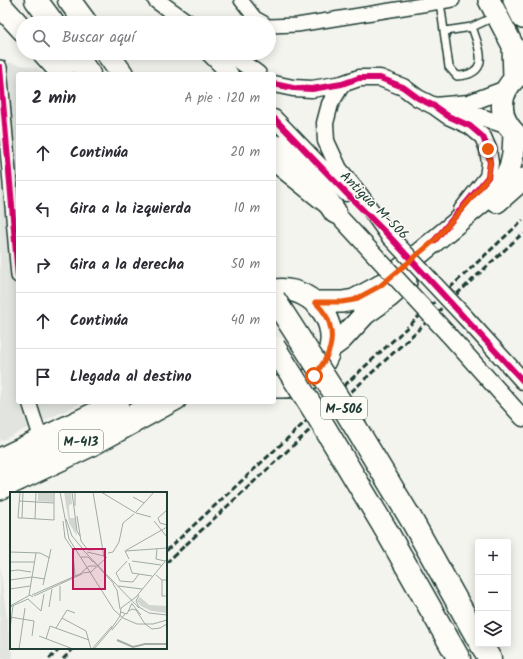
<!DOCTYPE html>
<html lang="es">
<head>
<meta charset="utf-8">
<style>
  body { margin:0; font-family:Kalam,sans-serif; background:#f7f7f7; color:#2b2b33 }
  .controls { position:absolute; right:12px; bottom:12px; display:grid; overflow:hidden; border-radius:4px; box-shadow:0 2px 10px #0003 }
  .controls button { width:36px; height:36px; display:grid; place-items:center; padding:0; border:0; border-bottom:1px solid #e1e1e2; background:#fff; color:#2b2b33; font:20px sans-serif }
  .stop { position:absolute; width:12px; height:12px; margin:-9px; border:3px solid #ea580c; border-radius:50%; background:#fff }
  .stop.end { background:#ea580c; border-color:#fff; box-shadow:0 1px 4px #0008 }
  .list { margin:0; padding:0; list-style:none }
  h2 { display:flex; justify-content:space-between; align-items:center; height:52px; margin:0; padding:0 16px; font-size:17px }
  h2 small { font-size:13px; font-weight:400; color:#7c7c81 }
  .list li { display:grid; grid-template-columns:26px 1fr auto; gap:12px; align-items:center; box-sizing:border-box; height:56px; padding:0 16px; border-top:1px solid #e1e1e2 }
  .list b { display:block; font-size:15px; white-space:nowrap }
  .list em { font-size:13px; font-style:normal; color:#7c7c81 }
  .icon { flex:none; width:22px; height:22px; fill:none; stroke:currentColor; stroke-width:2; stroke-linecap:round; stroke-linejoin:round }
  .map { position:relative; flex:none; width:523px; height:659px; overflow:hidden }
  .search { position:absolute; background:#fff; box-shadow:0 2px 10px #0003; left:16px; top:16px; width:260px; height:44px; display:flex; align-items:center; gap:10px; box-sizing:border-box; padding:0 14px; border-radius:22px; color:#7c7c81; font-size:15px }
  .panel { position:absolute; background:#fff; box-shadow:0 2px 10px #0003; left:16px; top:72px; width:260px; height:332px; border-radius:4px }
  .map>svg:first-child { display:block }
  .built { fill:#e2e5df }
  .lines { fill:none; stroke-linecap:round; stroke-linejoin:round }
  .service-casing { stroke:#1f3d34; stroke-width:10 }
  .minor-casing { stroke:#1f3d34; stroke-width:16 }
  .tertiary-casing { stroke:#1f3d34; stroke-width:19 }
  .primary-casing { stroke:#1f3d34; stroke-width:24 }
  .motorway-casing { stroke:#1f3d34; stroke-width:25 }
  .service { stroke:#fdfcf7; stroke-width:7 }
  .minor { stroke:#fdfcf7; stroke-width:13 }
  .tertiary { stroke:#fdfcf7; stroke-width:16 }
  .primary { stroke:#fdfcf7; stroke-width:21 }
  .motorway { stroke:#fdfcf7; stroke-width:22 }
  .rail { stroke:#1f3d34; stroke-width:3; stroke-dasharray:6 3; stroke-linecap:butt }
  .tertiary-bridge-casing { stroke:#1f3d34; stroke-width:19; stroke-linecap:butt }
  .motorway-bridge-casing { stroke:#1f3d34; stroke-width:25; stroke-linecap:butt }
  .tertiary-bridge { stroke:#fdfcf7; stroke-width:16 }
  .motorway-bridge { stroke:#fdfcf7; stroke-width:22 }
  .cycleway-casing { stroke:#fdfcf7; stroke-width:8 }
  .cycleway { stroke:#d6006c; stroke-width:6 }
  .route { stroke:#ea580c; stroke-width:5 }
  .labels { text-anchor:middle; stroke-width:3; stroke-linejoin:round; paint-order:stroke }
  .shield { fill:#fdfcf7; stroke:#62766e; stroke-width:1 }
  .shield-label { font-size:13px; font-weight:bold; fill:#1f3d34 }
  .street-label { font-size:14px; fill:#1f3d34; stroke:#fdfcf7 }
  .inset-river { fill:none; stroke:#a3aea7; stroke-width:2 }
  .inset-road { fill:none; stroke:#9faba4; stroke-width:1 }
  .view { fill:#c2185b; fill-opacity:0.15; stroke:#c2185b; stroke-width:2 }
  .inset-edge { fill:none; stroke:#1f3d34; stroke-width:2 }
</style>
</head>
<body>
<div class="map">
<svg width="523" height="659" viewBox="0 0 523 659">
  <rect width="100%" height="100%" fill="#f4f4ef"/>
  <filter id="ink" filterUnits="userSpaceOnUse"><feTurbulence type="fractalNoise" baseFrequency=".025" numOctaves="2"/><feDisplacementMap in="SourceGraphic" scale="8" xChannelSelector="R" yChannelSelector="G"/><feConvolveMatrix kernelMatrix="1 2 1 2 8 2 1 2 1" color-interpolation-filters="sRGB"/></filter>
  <g filter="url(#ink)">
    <path class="built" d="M0 61 38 68 44 74H18V402H84L0 441Z
      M0 566 11 648 13 659H0Z"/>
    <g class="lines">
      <g class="service-casing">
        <path id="service" d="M440 2 449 67 457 76C491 74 480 50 472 27
          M445 31 472 27 496 16"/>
      </g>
      <g class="minor-casing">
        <path id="minor" d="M241 0 255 18 264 23
          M269 26 297 25 453 0
          M0 67 18 276
          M29 402 41 439
          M0 493 93 449 179 402"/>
      </g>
      <g class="tertiary-casing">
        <path id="tertiary" d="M156 0 188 23
          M209 53 230 74
          M229 53 258 74
          M274 84 293 88 312 89 342 84 359 78H380L403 87 418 98 434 106 448 116 470 126 483 137 488 149 490 163 488 177 462 210
          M342 84 330 104 325 123 326 141 339 169 360 195 389 236
          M434 106 469 103 506 89
          M453 115 478 116 508 126
          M274 118 346 193
          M274 165 279 167 335 212 372 252
          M465 317 523 381
          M448 334 523 418"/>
      </g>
      <g class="primary-casing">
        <path id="primary" d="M489 0 513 46 514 78
          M514 0 523 18
          M523 72C496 91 495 120 523 140
          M497 202 523 179
          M274 290C317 284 349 333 320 368 315 375 307 382 299 385 291 388 282 387 274 387
          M315 302H342L354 300 380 286 482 202 504 180 510 167 513 154 514 134
          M330 348 341 340 365 314 389 297 406 282
          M0 459 118 402
          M0 480 151 406 162 402"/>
      </g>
      <g class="motorway-casing">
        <path id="motorway" d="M36 0 53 23
          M69 0 86 23
          M0 5 23 30
          M44 53 63 74
          M74 53 89 74
          M107 53 122 74
          M274 146 280 148 317 185 335 212
          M411 519 478 639
          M386 530 459 659
          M481 644 490 659"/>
      </g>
      <use href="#service" class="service"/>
      <use href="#minor" class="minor"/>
      <use href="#tertiary" class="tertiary"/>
      <use href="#primary" class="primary"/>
      <use href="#motorway" class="motorway"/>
      <path class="rail" d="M166 551 523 220
        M166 563 523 233
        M49 659 61 648
        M63 659 74 648"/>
      <g class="tertiary-bridge-casing">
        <path id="tertiary-bridge" d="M389 236 465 317
          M372 252 448 334"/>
      </g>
      <g class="motorway-bridge-casing">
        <path id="motorway-bridge" d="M274 299 339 400 411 519
          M274 347 317 415 386 530"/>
      </g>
      <use href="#tertiary-bridge" class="tertiary-bridge"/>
      <use href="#motorway-bridge" class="motorway-bridge"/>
      <g class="cycleway-casing">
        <path id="cycleway" d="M0 67 18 276
          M274 84 293 88 312 89 342 84 359 78H380L403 87 418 98 434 106 448 116 470 126 483 137 488 149 490 163 488 177 435 240
          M274 118 346 193 389 236 523 381"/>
      </g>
      <use href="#cycleway" class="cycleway"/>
    </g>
  </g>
  <g class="lines" filter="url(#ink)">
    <path class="route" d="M314 376C329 357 337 340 327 317 324 312 319 306 315 302H342L354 300 380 286 435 240 476 193 488 177 490 163 488 149"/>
  </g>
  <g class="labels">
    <g class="shield">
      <rect x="321" y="397" width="46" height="22" rx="3"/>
      <rect x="59" y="430" width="44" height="22" rx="3"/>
    </g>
    <g class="shield-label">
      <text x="344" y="413">M-506</text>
      <text x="81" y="446">M-413</text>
    </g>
    <g class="street-label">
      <text transform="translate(375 205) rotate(45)" y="5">Antigua M-506</text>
    </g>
  </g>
  <g transform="translate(10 492)">
    <rect width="157" height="157" fill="#f4f4ef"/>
    <path d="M28 0H43V10L28 9ZM54 0H61L62 12 59 13V18L60 26H65L67 44 59 31ZM130 105 139 113 157 114V121L141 119 131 114 127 109Z" fill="#d1d6d1"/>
    <path class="inset-river" d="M107 148 123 155 135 152H157"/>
    <path class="inset-road" d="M10 0 8 26H12M50 0 59 47 104 118 113 126 127 132H143L157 128M62 0 67 39 70 44M65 0V14M83 0 94 65M91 0 126 21 141 25M123 5 134 11M9 9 44 11M157 18 148 26 150 31 157 33M126 20 144 0M67 24 71 49 78 58 94 57M12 26 44 28V0M12 26 13 0M25 27 26 0M56 27 62 44 72 56M53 29 55 46 64 59M144 29 157 45M72 57 129 116M147 57 146 67 155 69M116 59 157 56M0 60 30 61 40 66M77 60 94 64M63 61 65 84M98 61 103 60 109 50 113 31 124 22M71 65H78L83 70M119 67 115 59 157 35M83 69 104 92M117 69 106 81 110 89 123 90 129 82M122 69 151 73M0 70H24M119 71 122 81 142 84M0 79 8 78 21 80M72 80 79 74H86M146 83 152 88H157M0 88 22 85 35 87M152 88V104H157M103 92 107 98 110 117M33 93 41 57M50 94V109M108 94 132 97M0 97 20 94M19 103 26 61M22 103 72 81 81 80 97 65M129 103 126 109 129 115 139 121 157 123M24 104 72 82M122 112 131 123M0 114 20 103 23 105M0 115 18 107 31 119 34 102M39 115 42 97M119 119 122 117 126 118 135 132 142 137 150 136 157 132M111 120 117 122 122 111M0 125 24 129 22 144M52 126 76 139 81 157M46 136 57 118 65 121M0 137 3 114M101 137 110 124 111 116 126 105 157 67M102 138 115 122M29 144 63 157M36 147 40 134 79 148M9 157 15 116M82 157 102 134M84 157 102 136"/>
    <path class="view" d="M63 57H95V97H63Z"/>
    <rect width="157" height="157" class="inset-edge"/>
  </g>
</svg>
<div class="controls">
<button>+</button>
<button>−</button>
<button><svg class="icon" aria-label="layers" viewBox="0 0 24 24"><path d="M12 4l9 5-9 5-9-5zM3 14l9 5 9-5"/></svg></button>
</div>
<div class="stop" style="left:314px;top:376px"></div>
<div class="stop end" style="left:488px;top:149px"></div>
<div class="search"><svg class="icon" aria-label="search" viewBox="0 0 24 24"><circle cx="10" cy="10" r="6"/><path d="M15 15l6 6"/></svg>Buscar aquí</div>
<section class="panel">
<h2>2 min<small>A pie · 120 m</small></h2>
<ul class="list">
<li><svg class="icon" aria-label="ahead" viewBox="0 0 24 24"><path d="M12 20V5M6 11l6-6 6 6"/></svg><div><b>Continúa</b></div><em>20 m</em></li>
<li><svg class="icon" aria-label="left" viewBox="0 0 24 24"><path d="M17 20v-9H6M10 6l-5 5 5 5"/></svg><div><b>Gira a la izquierda</b></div><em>10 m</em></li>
<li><svg class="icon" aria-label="right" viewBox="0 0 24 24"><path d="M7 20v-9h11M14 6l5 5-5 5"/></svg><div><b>Gira a la derecha</b></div><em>50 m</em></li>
<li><svg class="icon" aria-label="ahead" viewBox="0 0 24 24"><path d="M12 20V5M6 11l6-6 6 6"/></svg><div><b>Continúa</b></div><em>40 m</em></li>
<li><svg class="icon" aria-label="arrive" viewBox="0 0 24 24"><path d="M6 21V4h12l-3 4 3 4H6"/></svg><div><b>Llegada al destino</b></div></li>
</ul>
</section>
</div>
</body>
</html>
